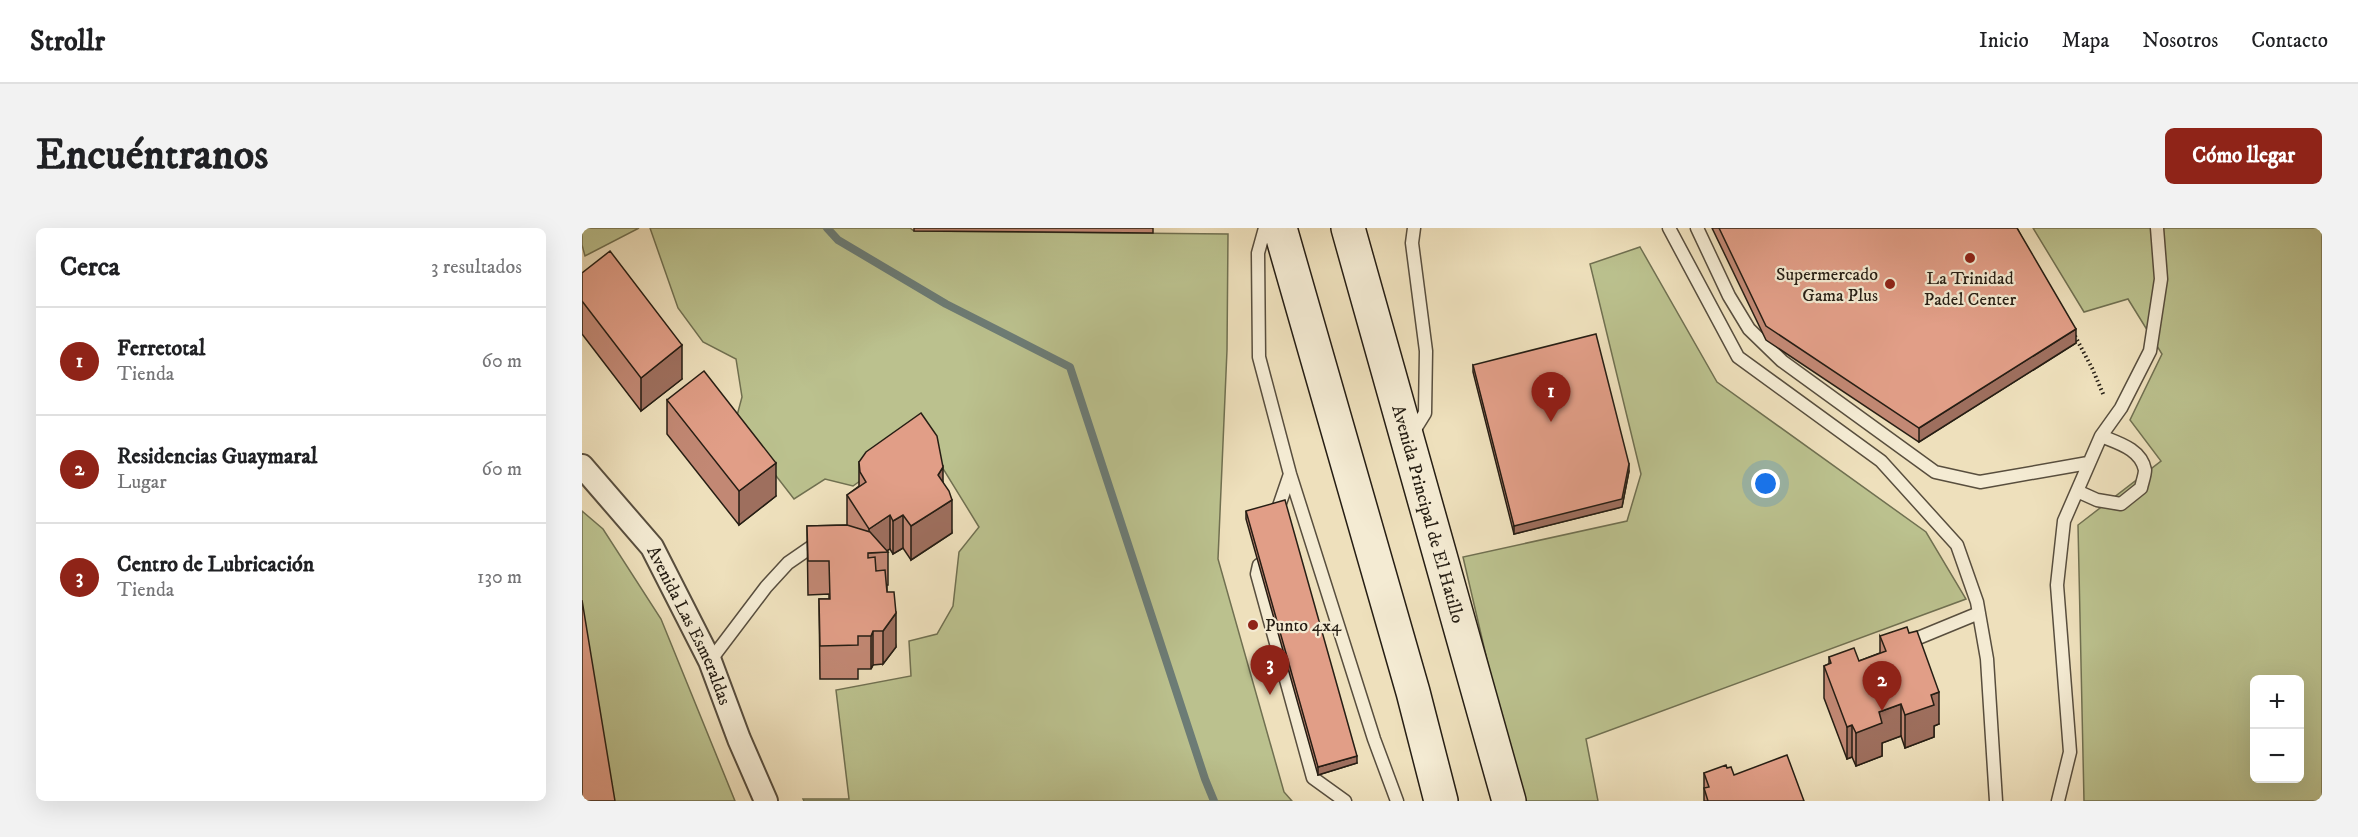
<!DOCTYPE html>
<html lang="es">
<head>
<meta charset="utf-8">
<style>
  body { margin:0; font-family:"IM FELL DW Pica",serif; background:#f2f2f2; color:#202124 }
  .controls { position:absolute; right:18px; bottom:18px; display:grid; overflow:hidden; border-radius:9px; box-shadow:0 6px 24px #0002 }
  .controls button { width:54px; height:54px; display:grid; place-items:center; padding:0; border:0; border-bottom:2px solid #e0e0e0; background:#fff; color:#202124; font:30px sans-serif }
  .you { position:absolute; left:1184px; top:256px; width:21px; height:21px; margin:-15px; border:4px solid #fff; border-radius:50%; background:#1a73e8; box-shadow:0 0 0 9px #1a73e833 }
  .badge { display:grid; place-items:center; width:39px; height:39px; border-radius:50%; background:#8f2418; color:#fff; font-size:20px; font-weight:700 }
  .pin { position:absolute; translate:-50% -50px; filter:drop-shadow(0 2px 3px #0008) }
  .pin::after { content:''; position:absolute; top:32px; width:21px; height:18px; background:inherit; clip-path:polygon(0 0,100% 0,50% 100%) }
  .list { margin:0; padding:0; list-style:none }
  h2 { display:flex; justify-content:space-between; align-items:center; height:78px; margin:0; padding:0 24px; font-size:26px }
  h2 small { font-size:20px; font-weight:400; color:#757577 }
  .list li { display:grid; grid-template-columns:39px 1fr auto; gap:18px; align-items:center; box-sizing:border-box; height:108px; padding:0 24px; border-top:2px solid #e0e0e0 }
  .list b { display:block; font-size:22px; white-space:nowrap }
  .list p { margin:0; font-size:20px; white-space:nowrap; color:#757577 }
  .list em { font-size:20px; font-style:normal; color:#757577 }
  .map { position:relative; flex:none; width:1740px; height:573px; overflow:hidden; border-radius:9px }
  header { display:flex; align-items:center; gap:36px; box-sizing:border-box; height:84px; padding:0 30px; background:#fff; border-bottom:2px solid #e0e0e0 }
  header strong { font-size:28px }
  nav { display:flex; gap:33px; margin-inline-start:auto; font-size:21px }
  .intro { display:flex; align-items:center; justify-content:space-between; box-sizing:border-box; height:144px; padding:0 36px }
  h1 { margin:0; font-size:42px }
  .button { padding:15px 27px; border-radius:9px; background:#8f2418; color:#fff; font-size:21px; font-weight:700 }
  main { display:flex; gap:36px; padding:0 36px }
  aside { flex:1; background:#fff; border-radius:9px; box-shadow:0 6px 24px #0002 }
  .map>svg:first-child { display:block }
  .green { fill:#bbc18e; stroke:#707051; stroke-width:1.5; fill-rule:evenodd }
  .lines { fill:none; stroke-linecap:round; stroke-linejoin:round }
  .stream { stroke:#6c7c76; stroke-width:8 }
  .service-casing { stroke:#584e3e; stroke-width:15 }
  .minor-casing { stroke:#584e3e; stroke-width:26 }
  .secondary-casing { stroke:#261e14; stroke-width:36 }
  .path { stroke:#261e14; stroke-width:4; stroke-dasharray:1.5 3; stroke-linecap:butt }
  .service { stroke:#f4ebd3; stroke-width:12 }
  .minor { stroke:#f4ebd3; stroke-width:22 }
  .secondary { stroke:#f4ebd3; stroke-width:33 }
  .wall { fill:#c28874; stroke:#261e14; stroke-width:1.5 }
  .shaded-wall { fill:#9e6f5e; stroke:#261e14; stroke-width:1.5 }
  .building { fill:#e19e87; stroke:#261e14; stroke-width:1.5 }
  .poi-dot { fill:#8f2418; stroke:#f4ebd3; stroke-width:2 }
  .labels { text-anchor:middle; stroke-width:4.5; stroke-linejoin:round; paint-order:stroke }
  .poi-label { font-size:18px; fill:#261e14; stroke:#f4ebd3; text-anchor:end }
  .street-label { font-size:18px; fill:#261e14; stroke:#f4ebd3 }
</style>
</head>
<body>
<header>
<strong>Strollr</strong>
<nav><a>Inicio</a><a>Mapa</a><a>Nosotros</a><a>Contacto</a></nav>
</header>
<div class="intro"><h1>Encuéntranos</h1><a class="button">Cómo llegar</a></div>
<main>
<aside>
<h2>Cerca<small>3 resultados</small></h2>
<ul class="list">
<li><span class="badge">1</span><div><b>Ferretotal</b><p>Tienda</p></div><em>60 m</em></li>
<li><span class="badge">2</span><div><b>Residencias Guaymaral</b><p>Lugar</p></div><em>60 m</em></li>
<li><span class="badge">3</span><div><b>Centro de Lubricación</b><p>Tienda</p></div><em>130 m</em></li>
</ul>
</aside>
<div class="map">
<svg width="1740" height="573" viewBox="0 0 1740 573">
  <rect width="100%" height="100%" fill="#eee0bc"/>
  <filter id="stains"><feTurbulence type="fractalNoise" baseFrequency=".00333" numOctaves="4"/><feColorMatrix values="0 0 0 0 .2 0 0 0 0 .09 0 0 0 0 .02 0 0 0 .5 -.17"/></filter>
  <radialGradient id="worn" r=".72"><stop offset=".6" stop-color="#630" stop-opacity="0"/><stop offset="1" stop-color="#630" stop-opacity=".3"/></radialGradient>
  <path class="green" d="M0 0H57L3 28 0 17Z
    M68 0H328L332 3 646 6 645 122 636 331 702 564 710 573H222L221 571H267L254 462 329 448 327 413 355 406 371 378 377 324 397 299 341 208 271 258 243 251 212 271 153 195 160 169 154 131 121 114 96 80Z
    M1451 0H1740V573H1502L1496 297 1579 233 1548 192 1580 126 1546 71 1502 84ZM1672 452H1718V550H1672Z
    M1058 19 1135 154 1344 304 1384 371 1004 511 1016 573H938L881 329 1045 293 1059 246 1008 36Z
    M0 283 21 301 79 391 153 573H0Z"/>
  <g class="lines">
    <path class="stream" d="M245 0 256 12 364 76 488 139 623 551 632 573"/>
    <g class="service-casing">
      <path id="service" d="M683 0 676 25 677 129 708 246 792 511 815 573
        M1087 0 1156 129 1299 233 1375 317 1395 374 1405 431 1414 573
        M1115 0 1147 68 1167 101 1200 133 1353 244 1398 254 1506 235
        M830 206 843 185 844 123 830 15 832 0
        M1495 263 1515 272 1539 276 1559 260C1560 255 1563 247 1563 242 1559 221 1536 215 1519 208
        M696 281 708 246
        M677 337 675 346 731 550 763 573
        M1324 415 1397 385
        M128 433 184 359 206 335 235 315
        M1476 573 1488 524 1475 357 1482 293 1519 208 1539 180 1568 123 1579 51 1575 0"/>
    </g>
    <g class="minor-casing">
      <g id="minor">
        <path id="s1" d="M0 238 70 319 128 433 157 511 184 573"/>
      </g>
    </g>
    <g class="secondary-casing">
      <g id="secondary">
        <path d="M698 0 831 464 859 573"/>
        <path id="s2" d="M766 0 927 573"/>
      </g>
    </g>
    <path class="path" d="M1493 108 1510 140 1522 168"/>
    <use href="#service" class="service"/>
    <use href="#minor" class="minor"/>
    <use href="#secondary" class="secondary"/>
  </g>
  <path class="wall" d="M332 0H571V5L332 3Z
    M1130 0H1435L1494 115 1337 214 1184 112Z
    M0 45 100 151 59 183 0 106Z
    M891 137 1047 243 1040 279 932 306 891 144Z
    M85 172 194 268 157 297 85 206Z
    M277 234 361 254 370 305 329 332 321 320 311 326 308 321 305 322 306 324V357H305V364L314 419 301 436 291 437 289 441H276V451H238L237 371H247V366L226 367 225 298 265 297V267L277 258Z
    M664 283 775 535 736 547 664 291Z
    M1298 408 1357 496 1352 498V509L1323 520 1319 508 1300 515V528L1274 538 1270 529 1265 531 1242 470V438L1247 436V429L1277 433 1298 425Z
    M1145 540 1152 547 1222 573H1122V545Z"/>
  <path class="shaded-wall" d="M1494 101V115L1337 214V200Z
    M100 117V151L59 183V150Z
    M194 235V268L157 297V263Z
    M1047 236V243L1040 279 932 306V298Z
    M361 239V272L356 247Z
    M370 272V305L329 332V298Z
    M308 287V321L303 324 287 325V301Z
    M321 287V320L311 326V293Z
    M314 385V419L301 436V403Z
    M291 403V437L289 441V408Z
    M1357 464V496L1352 498V509L1323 520V487L1349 467Z
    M1319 476V508L1300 515V528L1274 538V505L1297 484Z
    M1270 497V529L1265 531V499Z
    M775 528V535L736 547V539Z"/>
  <path class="building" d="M1137 0H1435L1494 101 1337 200 1184 98Z
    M28 23 100 117 59 150 0 73V45Z
    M1014 106 1047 236 1040 271 932 298 891 137Z
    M122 143 194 235 157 263 85 172Z
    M339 185 355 208 361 239 356 247 367 263 370 272 329 298 321 287 311 293 308 287 287 301 265 267 284 254 278 244 277 234 284 224Z
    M703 272 775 528 736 539 664 283Z
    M265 297 288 304 306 324 286 325V330L293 329 294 343 303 342 305 364H312L314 385 301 403H291L289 408H276V417L238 418 237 371H248L247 333H226L225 298Z
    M0 372 33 573H0Z
    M1325 399 1327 405 1335 403 1357 464 1349 467 1352 477 1323 487 1319 476 1297 484 1300 495 1274 505 1270 497 1265 499 1242 438 1249 435 1247 429 1272 420 1277 433 1304 423 1298 408Z
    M1205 527 1222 573H1126L1122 560 1127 559 1122 545 1144 537 1145 540 1149 539 1152 547Z"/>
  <g class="poi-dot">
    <circle cx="1388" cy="30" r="6"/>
    <circle cx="1308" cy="56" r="6"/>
    <circle cx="671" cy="397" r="6"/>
  </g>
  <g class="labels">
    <g class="poi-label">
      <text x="1296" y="52">Supermercado<tspan x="1296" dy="21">Gama Plus</tspan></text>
      <text x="1388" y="56" text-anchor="middle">La Trinidad<tspan x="1388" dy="21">Padel Center</tspan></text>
      <text x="683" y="403" text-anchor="start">Punto 4x4</text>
    </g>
    <g class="street-label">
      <text dy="6" stroke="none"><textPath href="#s2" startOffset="297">Avenida Principal de El Hatillo</textPath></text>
      <text dy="6" stroke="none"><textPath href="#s1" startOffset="194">Avenida Las Esmeraldas</textPath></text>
    </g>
  </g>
  <rect width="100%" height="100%" filter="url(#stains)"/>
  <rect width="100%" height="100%" fill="url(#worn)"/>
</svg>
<div class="controls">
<button>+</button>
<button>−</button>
</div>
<div class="you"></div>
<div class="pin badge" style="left:969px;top:194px">1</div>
<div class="pin badge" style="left:1300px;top:483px">2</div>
<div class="pin badge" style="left:688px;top:467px">3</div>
</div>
</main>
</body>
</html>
